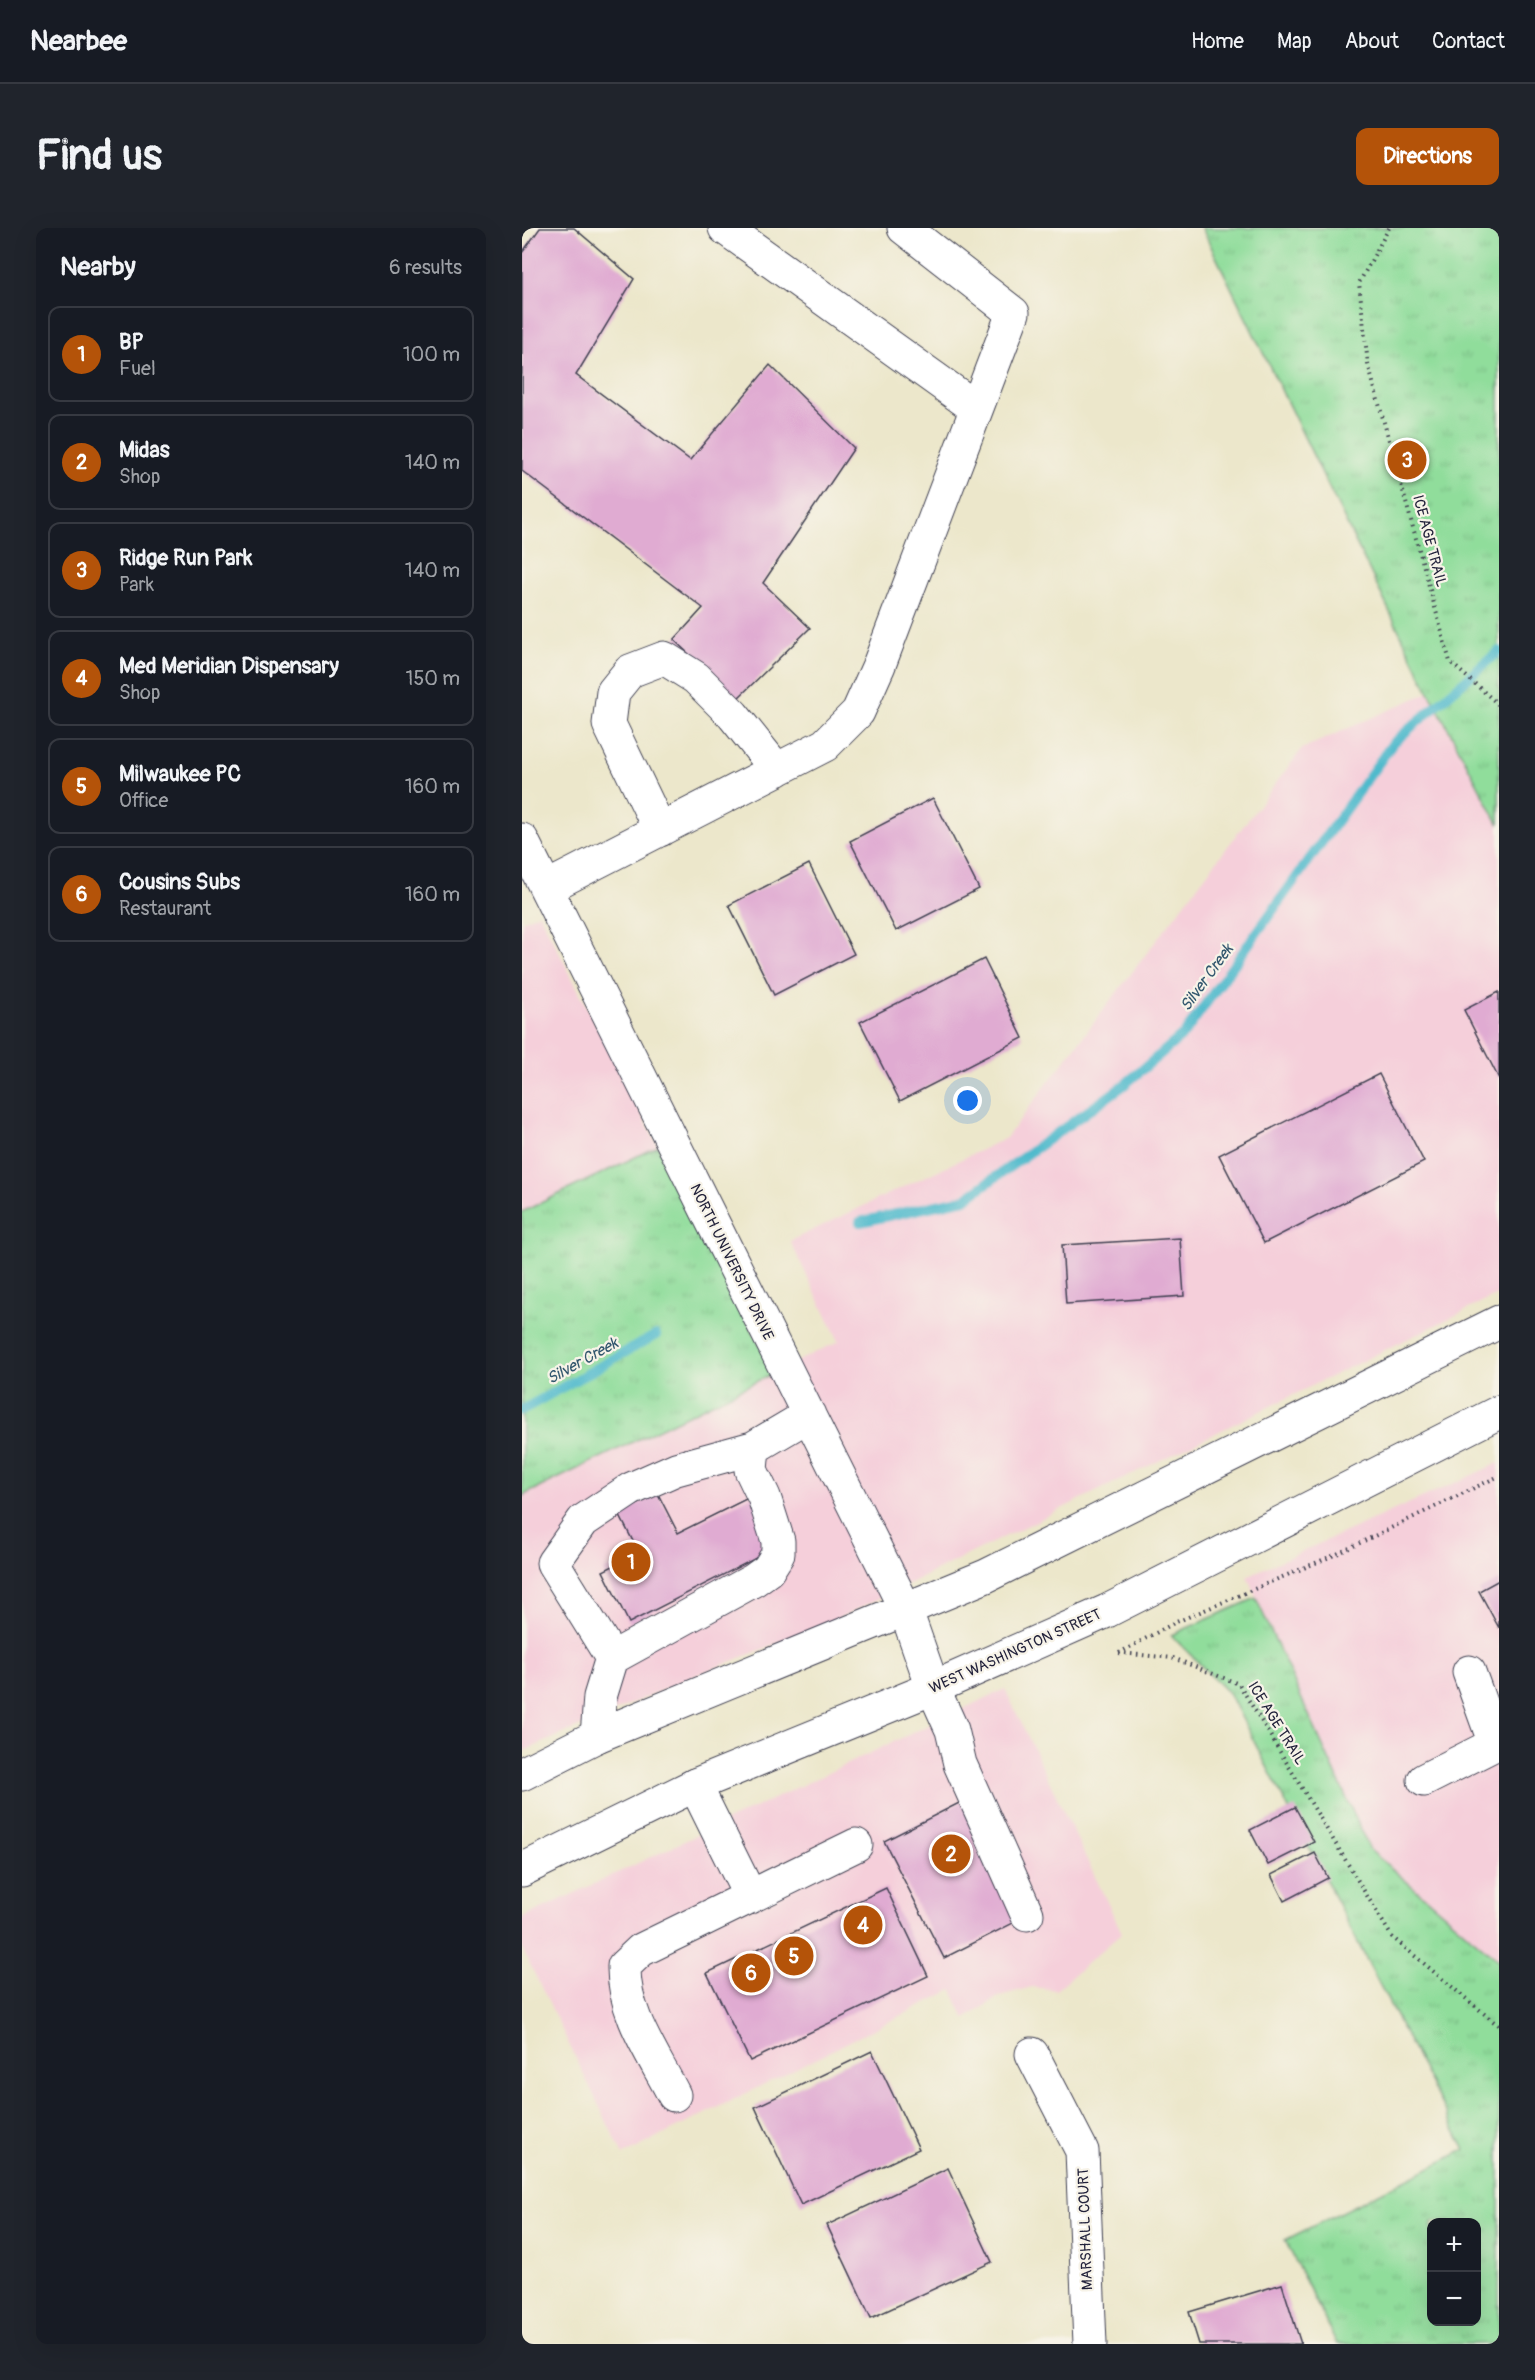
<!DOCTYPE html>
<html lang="en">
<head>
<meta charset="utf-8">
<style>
  body { margin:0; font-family:Pangolin,sans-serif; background:#20242c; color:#f1f3f6 }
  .controls { position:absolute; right:18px; bottom:18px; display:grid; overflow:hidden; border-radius:12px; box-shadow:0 6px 24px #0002 }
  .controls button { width:54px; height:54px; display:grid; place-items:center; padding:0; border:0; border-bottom:2px solid #363941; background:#171b24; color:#f1f3f6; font:30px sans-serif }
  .you { position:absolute; left:446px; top:873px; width:21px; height:21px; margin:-15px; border:4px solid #fff; border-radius:50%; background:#1a73e8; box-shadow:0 0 0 9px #1a73e833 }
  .badge { display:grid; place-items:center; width:39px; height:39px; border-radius:50%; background:#b45309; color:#fff; font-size:20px; font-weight:700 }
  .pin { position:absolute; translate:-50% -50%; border:3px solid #fff; box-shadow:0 2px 6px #0006 }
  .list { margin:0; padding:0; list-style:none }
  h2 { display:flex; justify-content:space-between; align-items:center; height:78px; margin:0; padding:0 24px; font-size:26px }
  h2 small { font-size:20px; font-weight:400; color:#9ea1a6 }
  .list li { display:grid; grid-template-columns:39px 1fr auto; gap:18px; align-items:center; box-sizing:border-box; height:96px; margin:0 12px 12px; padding:0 12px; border:2px solid #363941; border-radius:12px }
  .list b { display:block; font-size:22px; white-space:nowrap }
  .list p { margin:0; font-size:20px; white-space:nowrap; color:#9ea1a6 }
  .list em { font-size:20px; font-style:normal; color:#9ea1a6 }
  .map { position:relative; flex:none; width:977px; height:2116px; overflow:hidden; border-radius:12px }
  header { display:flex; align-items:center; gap:36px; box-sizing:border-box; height:84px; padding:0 30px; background:#171b24; border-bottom:2px solid #363941 }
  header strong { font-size:28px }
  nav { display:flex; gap:33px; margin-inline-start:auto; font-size:21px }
  .intro { display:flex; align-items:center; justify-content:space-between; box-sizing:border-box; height:144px; padding:0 36px }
  h1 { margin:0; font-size:42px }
  .button { padding:15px 27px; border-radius:12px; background:#b45309; color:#fff; font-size:21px; font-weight:700 }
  main { display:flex; gap:36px; padding:0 36px }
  aside { flex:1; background:#171b24; border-radius:12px; box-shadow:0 6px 24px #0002 }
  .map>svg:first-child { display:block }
  .built { fill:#f5cfda }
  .grass { fill:url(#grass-tufts); stroke:#59806b; stroke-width:1.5; fill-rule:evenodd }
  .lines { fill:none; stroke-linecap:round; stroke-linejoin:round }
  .stream { stroke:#4fbacc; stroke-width:10 }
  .building { fill:#e0abd2 }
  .minor-casing { stroke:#404051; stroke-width:35 }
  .major-casing { stroke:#404051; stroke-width:35 }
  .path { stroke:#404051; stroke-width:4; stroke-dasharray:1.5 4.5; stroke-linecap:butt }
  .minor { stroke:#fff; stroke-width:33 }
  .major { stroke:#fff; stroke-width:33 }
  .labels { text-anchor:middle; stroke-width:4.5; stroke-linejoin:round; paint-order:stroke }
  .street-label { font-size:15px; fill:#22223b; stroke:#f7f3e8 }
  .water-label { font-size:16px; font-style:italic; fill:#32576e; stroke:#f7f3e8 }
</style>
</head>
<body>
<header>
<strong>Nearbee</strong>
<nav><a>Home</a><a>Map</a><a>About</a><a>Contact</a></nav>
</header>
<div class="intro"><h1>Find us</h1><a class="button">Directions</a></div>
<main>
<aside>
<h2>Nearby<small>6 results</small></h2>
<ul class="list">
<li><span class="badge">1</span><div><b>BP</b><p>Fuel</p></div><em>100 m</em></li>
<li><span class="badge">2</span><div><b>Midas</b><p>Shop</p></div><em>140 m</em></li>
<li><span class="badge">3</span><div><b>Ridge Run Park</b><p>Park</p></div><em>140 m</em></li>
<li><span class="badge">4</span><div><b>Med Meridian Dispensary</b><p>Shop</p></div><em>150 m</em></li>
<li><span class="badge">5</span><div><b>Milwaukee PC</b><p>Office</p></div><em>160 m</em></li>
<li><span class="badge">6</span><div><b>Cousins Subs</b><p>Restaurant</p></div><em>160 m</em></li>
</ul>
</aside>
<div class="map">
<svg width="977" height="2116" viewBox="0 0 977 2116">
  <defs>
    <pattern id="grass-tufts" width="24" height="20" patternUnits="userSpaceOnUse" patternTransform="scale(1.5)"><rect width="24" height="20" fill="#90dd9b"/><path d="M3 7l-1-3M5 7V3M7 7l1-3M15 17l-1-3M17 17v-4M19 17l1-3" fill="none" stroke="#7cbd86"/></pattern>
  </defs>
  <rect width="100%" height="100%" fill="#f7f3e8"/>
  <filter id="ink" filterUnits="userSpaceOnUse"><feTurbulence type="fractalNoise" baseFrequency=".0167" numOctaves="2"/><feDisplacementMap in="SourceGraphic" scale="12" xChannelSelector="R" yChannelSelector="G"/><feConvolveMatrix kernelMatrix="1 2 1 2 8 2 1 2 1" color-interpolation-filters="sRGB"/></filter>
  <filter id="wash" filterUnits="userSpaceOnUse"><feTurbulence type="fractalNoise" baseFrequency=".008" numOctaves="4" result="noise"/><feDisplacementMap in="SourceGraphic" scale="24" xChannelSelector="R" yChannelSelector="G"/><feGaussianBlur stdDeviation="1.35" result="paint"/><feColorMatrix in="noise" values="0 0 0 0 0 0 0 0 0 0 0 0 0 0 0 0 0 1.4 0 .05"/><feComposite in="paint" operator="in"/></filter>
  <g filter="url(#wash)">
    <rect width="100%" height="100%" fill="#ece7cb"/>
    <path class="built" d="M907 464 977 597V1066L307 1395 170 1449 0 1524V1268L317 1113 268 1013 484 910 780 521Z
      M17 685 136 918 0 984V693Z
      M977 1235V1733L848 1622 725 1348Z
      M483 1461 600 1705 534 1762 510 1759 478 1768 443 1791 430 1762 101 1927 0 1720V1690Z"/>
    <path class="grass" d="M680 0H977V597L907 464Z
      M136 918 252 1145 0 1268V984Z
      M734 1370 848 1622 977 1733V2116H815L763 2012 943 1922 708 1467 649 1407ZM910 1994H954V2094H910Z"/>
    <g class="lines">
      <path class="stream" d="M338 994 443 971 601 858 662 806 871 515 977 423
        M0 1182 134 1107"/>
    </g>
    <g id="blocks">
      <path class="building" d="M18 0H52L112 51 54 147 168 232 248 137 332 220 241 355 288 400 215 471 152 412 181 380 0 243V25Z
        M411 570 457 661 374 703 328 613Z
        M287 636 332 726 252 767 207 677Z
        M462 731 501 810 378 873 338 794Z
        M977 764V851L942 782Z
        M857 846 902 934 742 1015 697 927Z
        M658 1010 662 1068 544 1076 540 1017Z
        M246 1260 271 1311 107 1395 81 1343 117 1325 97 1286 136 1266 156 1305Z
        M977 1352V1400L957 1363Z
        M445 1571 505 1688 422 1730 362 1613Z
        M773 1579 792 1614 746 1637 728 1602Z
        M793 1625 806 1650 762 1673 749 1647Z
        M364 1660 406 1748 228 1833 185 1745Z
        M350 1823 397 1921 279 1977 233 1879Z
        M426 1940 470 2034 349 2090 305 1997Z
        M760 2056 779 2116H677L667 2084Z"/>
    </g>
  </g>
  <g filter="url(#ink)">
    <use href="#blocks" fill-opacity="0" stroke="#404051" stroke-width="1.5"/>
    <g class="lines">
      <g class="minor-casing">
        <path id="minor" d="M203 0 454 180
          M138 602 87 496 91 464 108 443 142 430 174 450 211 487 255 542
          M0 612 383 1380 411 1460 430 1502 438 1536 505 1686
          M24 660 303 517 336 484 357 437 491 85 382 0
          M90 1430 232 1352 246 1342 256 1326V1313L242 1269 229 1242 231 1220 287 1187
          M947 1444 973 1516
          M75 1508 78 1469 90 1430 31 1335 61 1293 109 1261 154 1241 231 1220
          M902 1552 977 1514
          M173 1557 228 1668
          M510 1826 560 1923 568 2116
          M152 1867C131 1826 101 1785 102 1738L119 1722 334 1617"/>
      </g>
      <g class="major-casing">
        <path id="major" d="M0 1546 75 1508 464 1348 977 1094
          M0 1642 173 1557 411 1460 585 1383 977 1184"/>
      </g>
      <path class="path" d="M867 0 837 55 846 136 928 434 977 477
        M597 1425 651 1430 717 1456 870 1709 977 1798
        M597 1425 652 1395 817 1325 977 1248"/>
      <use href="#minor" class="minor"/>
      <use href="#major" class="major"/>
    </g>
  </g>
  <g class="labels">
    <g class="street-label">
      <text transform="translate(908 313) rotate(75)" y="5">ICE AGE TRAIL</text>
      <text transform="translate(210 1034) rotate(64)" y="5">NORTH UNIVERSITY DRIVE</text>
      <text transform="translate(493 1423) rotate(-24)" y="5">WEST WASHINGTON STREET</text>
      <text transform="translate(755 1495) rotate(58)" y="5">ICE AGE TRAIL</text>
      <text transform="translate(563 2001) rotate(-92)" y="5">MARSHALL COURT</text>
    </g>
    <g class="water-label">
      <text transform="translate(684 749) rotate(-54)" y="6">Silver Creek</text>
      <text transform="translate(60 1132) rotate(-29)" y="6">Silver Creek</text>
    </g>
  </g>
</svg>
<div class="controls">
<button>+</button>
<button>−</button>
</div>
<div class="you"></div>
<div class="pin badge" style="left:109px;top:1334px">1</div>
<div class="pin badge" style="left:429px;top:1626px">2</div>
<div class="pin badge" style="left:885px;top:232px">3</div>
<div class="pin badge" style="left:341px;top:1697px">4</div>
<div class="pin badge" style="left:272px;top:1728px">5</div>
<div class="pin badge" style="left:229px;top:1745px">6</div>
</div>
</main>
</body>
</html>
